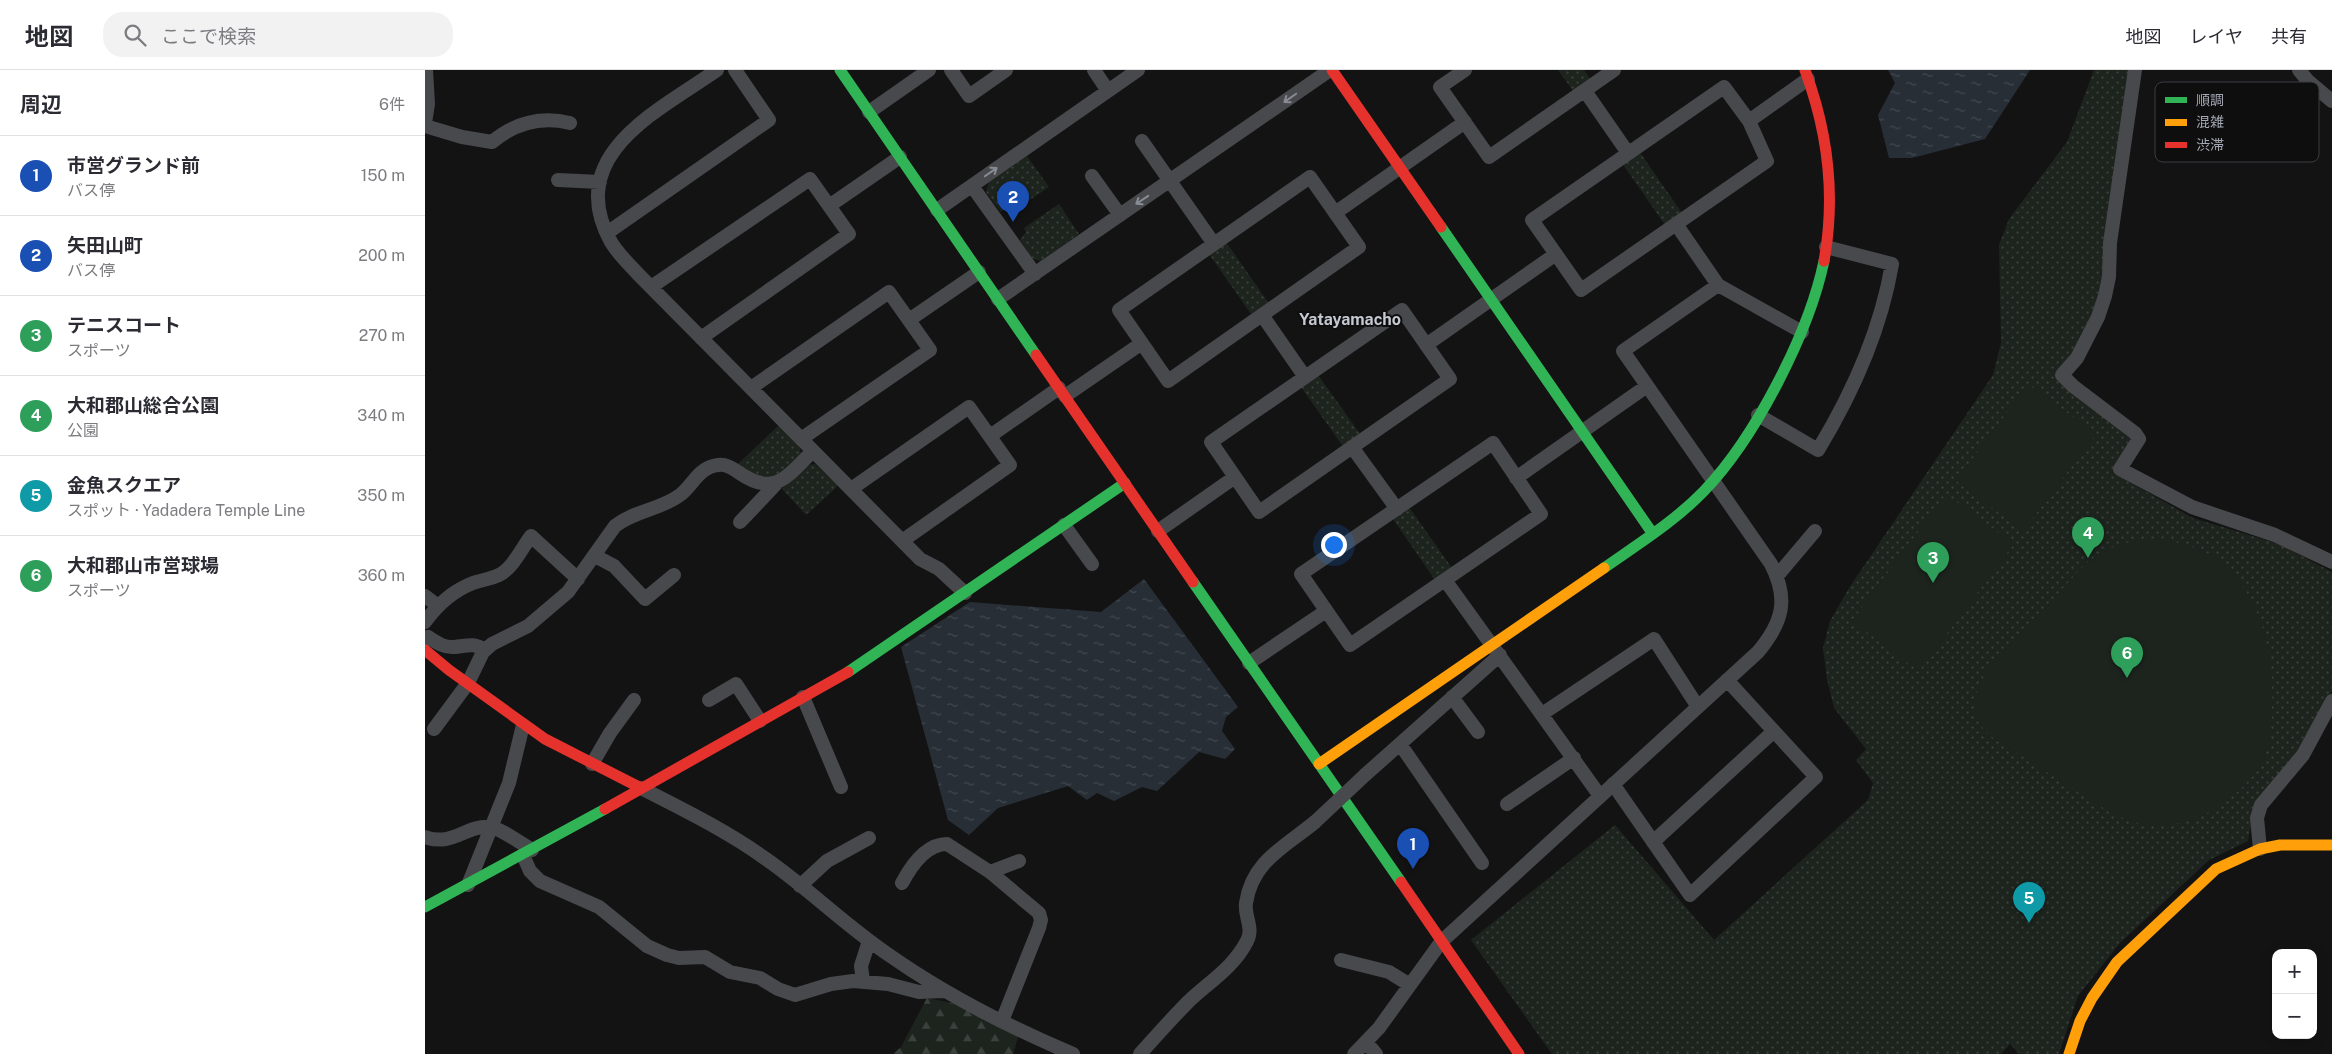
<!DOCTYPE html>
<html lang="ja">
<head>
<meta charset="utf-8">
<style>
  body { margin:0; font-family:"Public Sans","Noto Sans JP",sans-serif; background:#f2f2f3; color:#2b2b33 }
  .controls { position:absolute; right:15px; bottom:15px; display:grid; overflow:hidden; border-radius:10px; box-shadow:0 2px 12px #0003 }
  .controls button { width:45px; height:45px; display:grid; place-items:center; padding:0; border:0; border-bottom:1px solid #e1e1e2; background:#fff; color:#2b2b33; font:25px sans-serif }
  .you { position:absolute; left:908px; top:474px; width:18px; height:18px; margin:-12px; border:4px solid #fff; border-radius:50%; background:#1a73e8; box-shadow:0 0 0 8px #1a73e833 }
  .badge { display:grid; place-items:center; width:32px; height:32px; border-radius:50%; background:#71747c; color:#fff; font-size:16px; font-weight:700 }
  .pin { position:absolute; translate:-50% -41px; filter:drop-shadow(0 1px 2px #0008) }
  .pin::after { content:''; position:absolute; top:26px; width:18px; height:15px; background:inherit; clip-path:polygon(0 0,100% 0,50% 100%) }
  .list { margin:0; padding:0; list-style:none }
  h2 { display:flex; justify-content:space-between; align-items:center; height:65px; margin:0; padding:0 20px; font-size:21px }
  h2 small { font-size:16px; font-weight:400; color:#7c7c81 }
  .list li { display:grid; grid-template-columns:32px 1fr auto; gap:15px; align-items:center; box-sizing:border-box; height:80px; padding:0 20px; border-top:1px solid #e1e1e2 }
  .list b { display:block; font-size:19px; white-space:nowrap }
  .list p { margin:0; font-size:16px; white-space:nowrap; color:#7c7c81 }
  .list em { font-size:16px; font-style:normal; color:#7c7c81 }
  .icon { flex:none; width:28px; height:28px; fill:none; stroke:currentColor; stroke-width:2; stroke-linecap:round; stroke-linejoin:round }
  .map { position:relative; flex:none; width:1907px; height:984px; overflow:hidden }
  header { display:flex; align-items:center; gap:30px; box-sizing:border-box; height:70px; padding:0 25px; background:#fff; border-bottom:1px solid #e1e1e2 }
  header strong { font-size:24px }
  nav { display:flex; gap:28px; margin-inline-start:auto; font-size:18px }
  .search { width:350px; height:45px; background:#f2f2f3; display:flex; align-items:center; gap:12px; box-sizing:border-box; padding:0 18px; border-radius:20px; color:#7c7c81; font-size:19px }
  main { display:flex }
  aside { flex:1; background:#fff }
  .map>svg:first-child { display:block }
  .green { fill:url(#green-dots) }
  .forest { fill:url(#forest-firs) }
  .pitch { fill:#1d241e }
  .water { fill:url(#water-ripples) }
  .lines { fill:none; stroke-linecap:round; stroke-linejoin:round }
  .street { stroke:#48494c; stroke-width:14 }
  .fast { stroke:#30b455; stroke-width:11 }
  .slow { stroke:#ff9f0a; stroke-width:11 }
  .jam { stroke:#e5322d; stroke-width:11 }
  .street-bridge { stroke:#48494c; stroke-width:14 }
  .oneway { stroke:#888c95 }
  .labels { text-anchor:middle; stroke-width:4; stroke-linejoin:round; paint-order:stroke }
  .neighbourhood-label { font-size:16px; font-weight:bold; fill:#c5c8d1; stroke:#0e0e0f }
  .key { fill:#0e0e0f; stroke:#3b3c41; stroke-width:1 }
  .key-label { font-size:14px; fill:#a4a8b4 }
</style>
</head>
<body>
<header>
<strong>地図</strong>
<div class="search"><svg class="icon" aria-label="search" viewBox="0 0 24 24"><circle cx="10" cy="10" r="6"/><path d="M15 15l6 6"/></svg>ここで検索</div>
<nav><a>地図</a><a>レイヤ</a><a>共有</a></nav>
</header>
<main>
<aside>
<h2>周辺<small>6件</small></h2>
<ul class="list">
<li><span class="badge" style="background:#1a4fb4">1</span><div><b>市営グランド前</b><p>バス停</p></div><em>150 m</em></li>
<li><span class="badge" style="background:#1a4fb4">2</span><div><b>矢田山町</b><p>バス停</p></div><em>200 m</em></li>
<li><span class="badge" style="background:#2e9e5b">3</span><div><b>テニスコート</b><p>スポーツ</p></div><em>270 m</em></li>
<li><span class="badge" style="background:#2e9e5b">4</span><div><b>大和郡山総合公園</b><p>公園</p></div><em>340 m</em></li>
<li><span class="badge" style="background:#0f9aa8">5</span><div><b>金魚スクエア</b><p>スポット · Yadadera Temple Line</p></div><em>350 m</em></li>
<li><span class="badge" style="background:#2e9e5b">6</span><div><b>大和郡山市営球場</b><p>スポーツ</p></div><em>360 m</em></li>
</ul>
</aside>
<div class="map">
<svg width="1907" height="984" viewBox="0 0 1907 984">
  <defs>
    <pattern id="green-dots" width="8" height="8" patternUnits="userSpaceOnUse" patternTransform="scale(1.25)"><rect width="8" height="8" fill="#1d241e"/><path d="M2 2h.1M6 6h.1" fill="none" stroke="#3b413c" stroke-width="1.8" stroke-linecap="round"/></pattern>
    <pattern id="forest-firs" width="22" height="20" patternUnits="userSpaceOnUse" patternTransform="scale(1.25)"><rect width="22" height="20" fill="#1d241e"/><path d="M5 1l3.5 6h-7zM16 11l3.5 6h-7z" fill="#3b413c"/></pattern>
    <pattern id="water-ripples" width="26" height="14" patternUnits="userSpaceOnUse" patternTransform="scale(1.25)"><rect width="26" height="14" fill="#272e35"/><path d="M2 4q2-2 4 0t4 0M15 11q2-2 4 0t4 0" fill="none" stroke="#434950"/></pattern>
  </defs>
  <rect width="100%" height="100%" fill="#131314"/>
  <path class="green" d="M1133 0H1159L1166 10 1149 22Z
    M1669 0H1705L1682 177 1671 244 1636 311 1709 369 1690 404 1768 448 1854 474 1907 502V621L1875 679 1829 738 1823 771 1784 790 1695 873 1653 926 1634 984H1594L1585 974 1576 984H1127L1046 870 1190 755 1289 870 1443 730 1448 713 1431 690 1441 679 1409 638 1402 609 1398 578 1405 551 1424 518 1568 305 1576 273 1574 175 1584 149 1642 72Z
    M1214 81 1257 143 1240 155 1197 93Z
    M602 86 624 117 587 142 583 137 576 142 561 122 564 112Z
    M634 134 654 164 616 191 608 189 595 170 601 162 599 158Z
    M801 172 843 232 826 244 784 184Z
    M893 305 936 365 919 378 876 317Z
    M354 355 375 378 376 384 352 407 336 409 312 395Z
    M390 394 413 416 381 445 357 419 383 395Z
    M984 437 1027 498 1010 510 968 449Z"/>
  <path class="forest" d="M502 928 532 934 594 964 588 984H468L476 977Z"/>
  <path class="pitch" d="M1603 314 1671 364 1598 461 1531 411Z
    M1521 424 1589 474 1494 601 1427 551Z
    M1735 468C1756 474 1780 478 1797 493 1838 528 1849 587 1847 638 1846 653 1846 668 1841 683 1831 707 1812 724 1791 738 1771 751 1743 758 1719 754 1691 749 1666 730 1642 715 1619 700 1596 685 1572 671 1567 667 1560 662 1557 657 1544 640 1552 617 1562 601L1661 493 1683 479 1708 471Z"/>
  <path class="water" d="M1463 0H1605L1560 69 1487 88H1464L1453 45 1470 13Z
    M719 509 813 637 801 647 797 661 810 679 800 689 774 682 732 721 717 717 689 731 672 723 662 730 643 716 573 738 544 765 523 750 476 577 545 532 676 542Z"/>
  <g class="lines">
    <path class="street" d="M292 0C233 41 138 85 186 172 193 184 204 194 213 204L495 489 514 499 540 523
      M526 0 544 26 581 0
      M669 0 683 21
      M1040 0 1015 17 1064 87 1189 0
      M1710 0 1685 173 1684 207 1680 226 1673 247 1652 288 1637 305 1648 316 1710 363 1714 369 1695 399 1767 437 1850 465 1907 492
      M1874 0 1883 11 1907 31
      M1299 17 1324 51 1342 91 1156 220 1107 150Z
      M1160 21 1203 83
      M444 42 504 0
      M1324 51 1383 9
      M0 53 3 34 1 0
      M0 56 37 67 67 72C90 53 116 46 145 53
      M717 71 789 174
      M667 106 695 145
      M885 107 934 177 743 311 694 240Z
      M133 110 175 112
      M547 116 610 204
      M404 136 475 87
      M512 140 713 0
      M910 143 1040 52
      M1251 154 1293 215 1377 262
      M182 163 344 50 310 0
      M226 217 385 109 424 164 276 268
      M573 229 905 0
      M977 240 1025 309 834 442 786 372Z
      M837 245 880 307
      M484 250 554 202
      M1001 275 1131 184
      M326 318 464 222 505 280 376 369
      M640 326 717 273
      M1333 345 1393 380C1427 324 1456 259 1467 194L1401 177
      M565 366 634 318
      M1068 373 1116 444 925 575 876 504Z
      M927 377 972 439
      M1091 408 1222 316
      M426 419 544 337 585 395 477 471
      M315 452 350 415
      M639 455 667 494
      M733 461 810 407
      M170 486 189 496 220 529 249 505
      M1352 506 1390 461
      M1020 510 1175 726
      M0 526 12 535
      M0 552C13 534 27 521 48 513 56 510 66 509 74 505 88 498 97 478 106 466L153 509
      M0 570 3 567C11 572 19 578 29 577 42 576 48 572 60 580
      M824 593 901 541
      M378 627 416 717
      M1027 627 1053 662
      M284 630 311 614 335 651
      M1117 644 1229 569 1273 637
      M9 659 43 613 58 582 67 574 103 556 143 522 190 456C210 440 235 440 255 425 268 415 274 397 293 395 301 394 307 398 313 402 350 428 361 407 388 381
      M975 674 1057 793
      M167 694 185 663 209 630
      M940 705 1075 585
      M1188 714 1265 825 1391 707 1302 610
      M216 718C259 740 302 761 341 789 384 819 421 856 464 885 521 925 584 957 648 984
      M1082 734 1149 688
      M0 767C28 777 40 755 65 757 75 758 97 774 107 780
      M1228 772 1349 661
      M1835 779 1832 748 1836 735 1878 685 1907 631
      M98 785 105 801 115 811 174 837 222 876 242 885 254 888 280 887 305 902 335 908 353 919 370 925 406 914 428 911 463 914 494 922 519 921
      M565 802 594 791
      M477 813C486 796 501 774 522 774L565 802 614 843 616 850 614 858 577 951
      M43 815 84 713 98 655
      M375 816 402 791 444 768
      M916 890 964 902 985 915
      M438 911 436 896 444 871
      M941 972 951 984
      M715 984C731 966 747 948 764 931 784 912 809 897 822 871 829 858 819 846 821 833 827 791 861 776 890 752
      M929 984 954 958 1016 872 1333 582C1358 552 1364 529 1346 494L1198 281 1293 215"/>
    <path class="fast" d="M415 0 611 285
      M1016 157 1228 464
      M1179 498C1213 474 1249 452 1279 421 1330 368 1384 263 1399 191
      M768 512 976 812
      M423 602 700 413
      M0 837 180 739"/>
    <path class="slow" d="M894 694 1179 498
      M1644 984 1655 951 1667 928 1692 892 1791 799 1835 779 1855 775H1907"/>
    <path class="jam" d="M907 0 1016 157
      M1380 0C1403 62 1411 125 1399 191
      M611 285 768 512
      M0 580 24 600 120 669 216 718
      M180 739 423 602
      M976 812 1094 984"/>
    <path class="street-bridge" d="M890 752 940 705"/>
  </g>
  <defs><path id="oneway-shaft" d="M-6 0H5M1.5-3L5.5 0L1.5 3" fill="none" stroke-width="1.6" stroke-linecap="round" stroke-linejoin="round" transform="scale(1.25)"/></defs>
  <g class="oneway">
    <use href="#oneway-shaft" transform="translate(865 28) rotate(145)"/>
    <use href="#oneway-shaft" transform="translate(566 102) rotate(-35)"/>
    <use href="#oneway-shaft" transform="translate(717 130) rotate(146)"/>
  </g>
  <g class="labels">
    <g class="neighbourhood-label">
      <text x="925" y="255">Yatayamacho</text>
    </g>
  </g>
  <rect x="1730" y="12" width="164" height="80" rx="8" class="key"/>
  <rect x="1740" y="27" width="22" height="6" fill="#30b455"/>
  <rect x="1740" y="49" width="22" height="7" fill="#ff9f0a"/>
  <rect x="1740" y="72" width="22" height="6" fill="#e5322d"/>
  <g class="key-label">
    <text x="1771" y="35">順調</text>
    <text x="1771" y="57">混雑</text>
    <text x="1771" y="80">渋滞</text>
  </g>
</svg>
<div class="controls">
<button>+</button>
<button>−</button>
</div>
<div class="you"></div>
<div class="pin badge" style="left:988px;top:799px;background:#1a4fb4">1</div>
<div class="pin badge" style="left:588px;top:152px;background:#1a4fb4">2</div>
<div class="pin badge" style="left:1508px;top:513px;background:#2e9e5b">3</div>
<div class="pin badge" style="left:1663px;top:488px;background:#2e9e5b">4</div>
<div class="pin badge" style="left:1604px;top:853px;background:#0f9aa8">5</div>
<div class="pin badge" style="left:1702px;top:608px;background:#2e9e5b">6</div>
</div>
</main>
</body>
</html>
